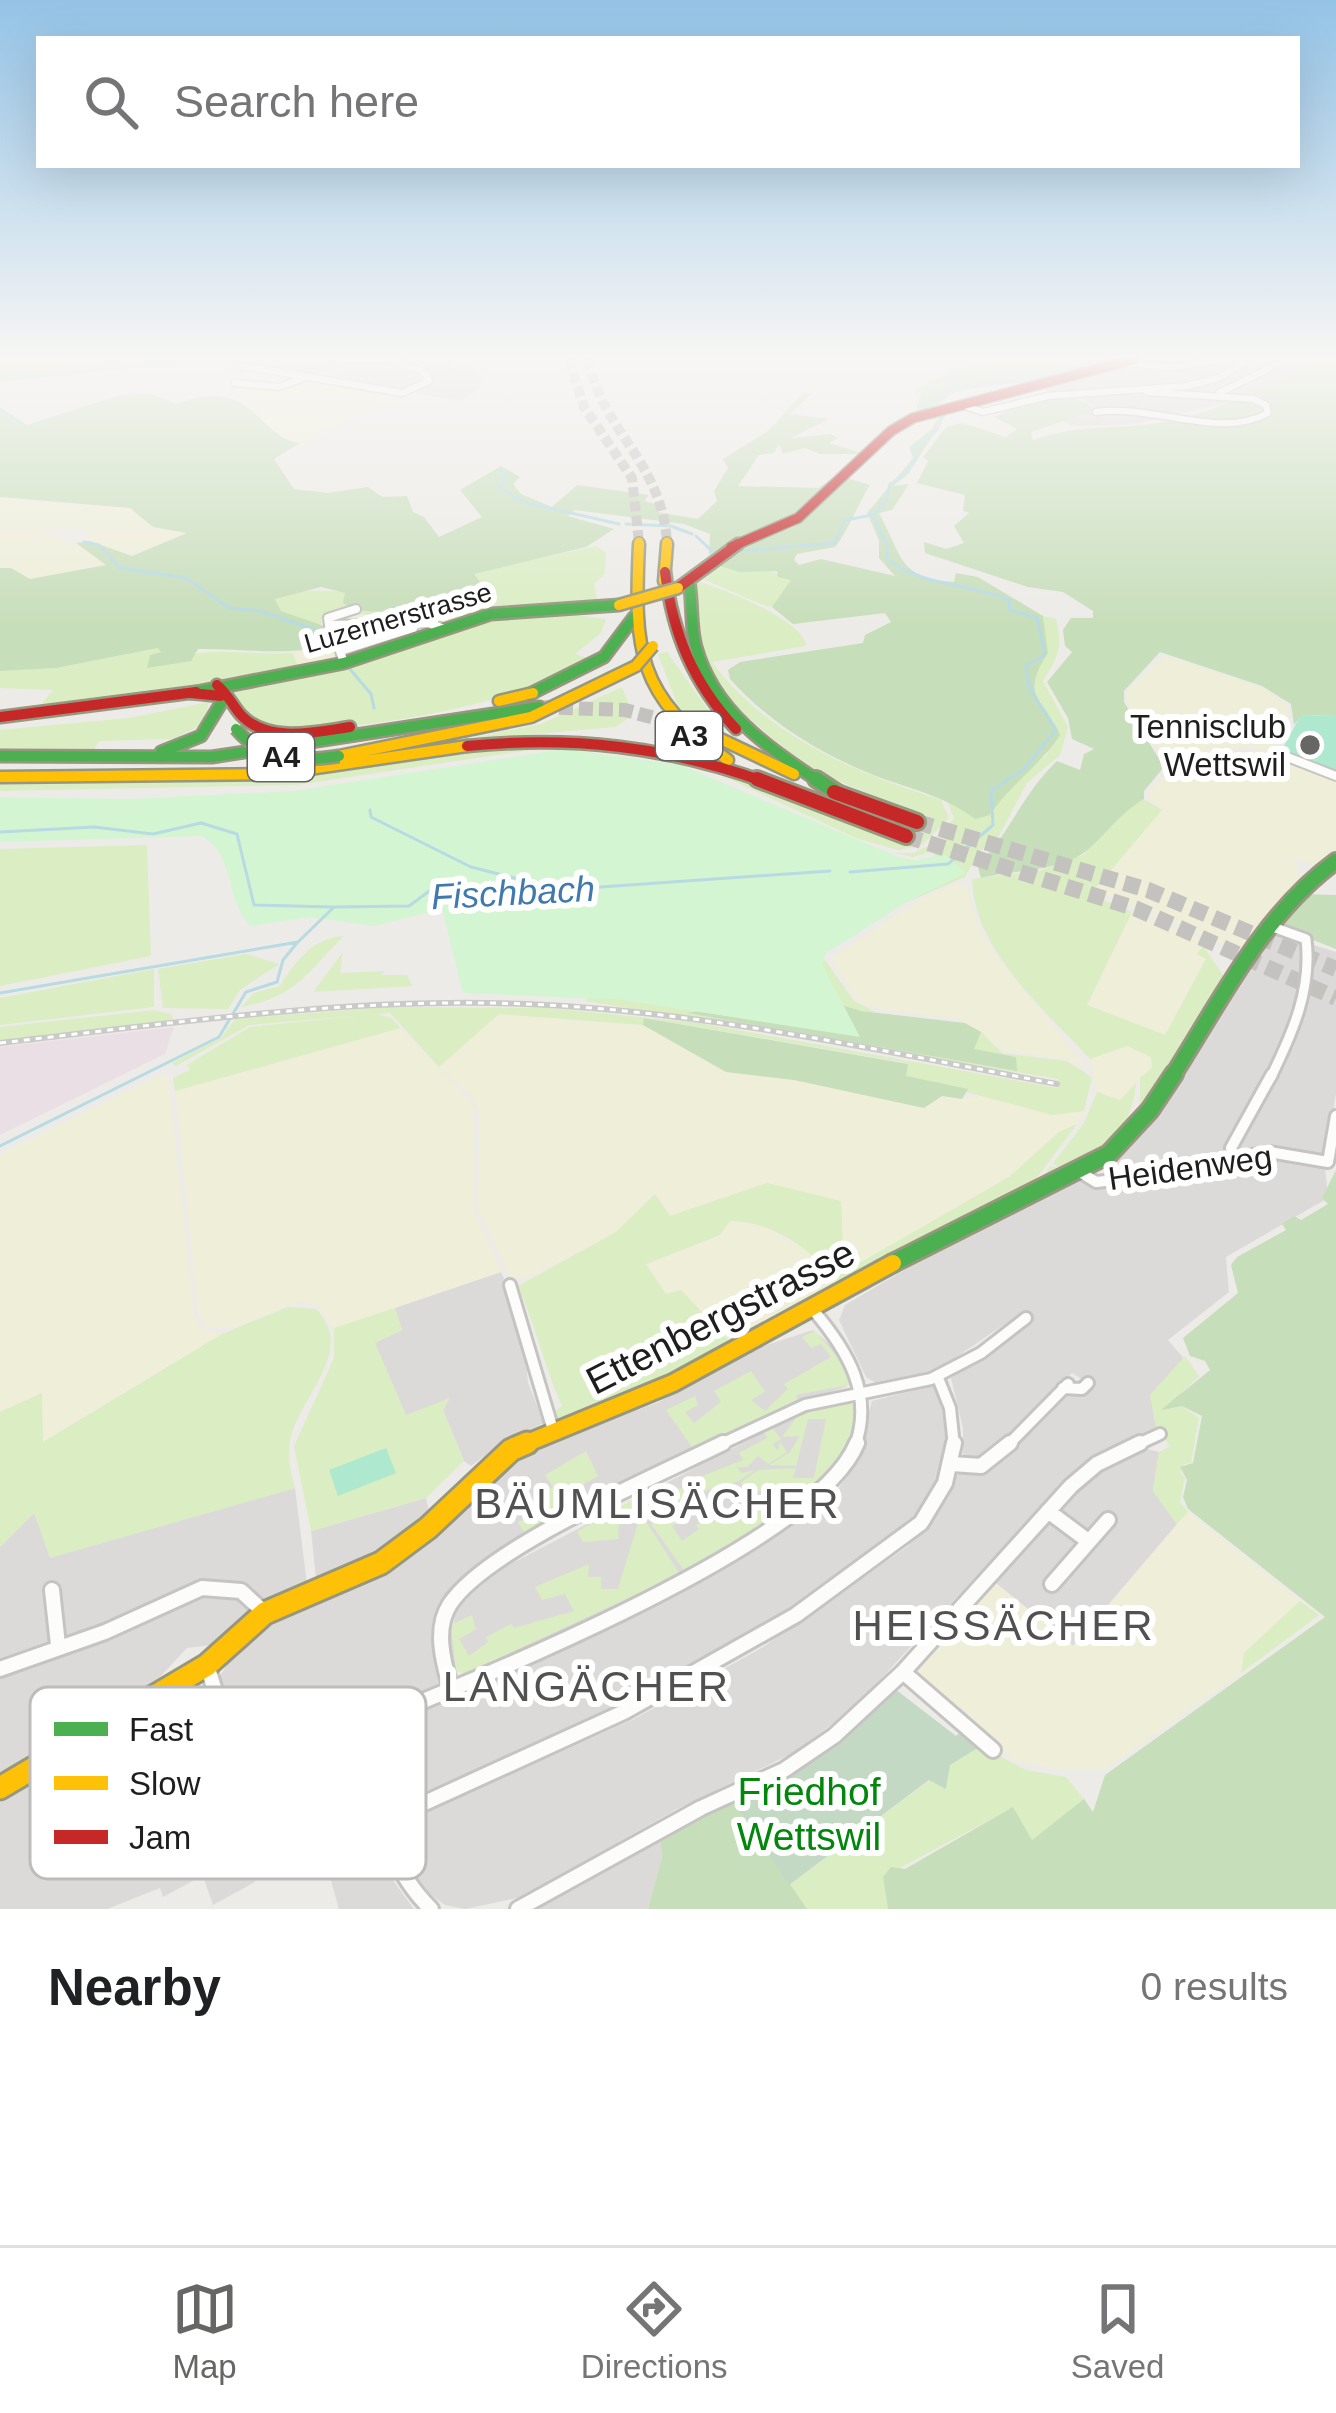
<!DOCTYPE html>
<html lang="en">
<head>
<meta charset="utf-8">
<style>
  body { margin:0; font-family:Arial,sans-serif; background:#f2f2f2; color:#202124 }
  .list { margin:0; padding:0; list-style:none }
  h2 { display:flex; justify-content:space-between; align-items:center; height:156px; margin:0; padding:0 48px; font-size:51px }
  h2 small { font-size:39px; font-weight:400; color:#757577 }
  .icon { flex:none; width:66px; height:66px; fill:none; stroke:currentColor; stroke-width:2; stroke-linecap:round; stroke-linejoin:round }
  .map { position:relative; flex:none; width:1336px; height:1909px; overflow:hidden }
  .search { position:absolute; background:#fff; box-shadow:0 12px 48px #0002; left:36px; right:36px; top:36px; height:132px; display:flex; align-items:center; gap:30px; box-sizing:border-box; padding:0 42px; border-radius:0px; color:#757577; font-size:45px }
  .sheet { height:336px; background:#fff }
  nav { display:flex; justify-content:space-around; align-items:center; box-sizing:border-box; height:168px; border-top:3px solid #e0e0e0; background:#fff; font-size:33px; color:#757577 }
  nav a { display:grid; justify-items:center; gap:6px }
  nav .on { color:#666664 }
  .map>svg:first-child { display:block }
  .residential { fill:#dcdad8 }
  .industrial { fill:#ebdfe6 }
  .religious { fill:#dbdad8 }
  .farmland { fill:#eeeed9 }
  .grass { fill:#daedc3 }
  .forest { fill:#c7deba }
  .cemetery { fill:#c4d9c4 }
  .park { fill:#d3f5d2 }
  .pitch { fill:#aee8cf }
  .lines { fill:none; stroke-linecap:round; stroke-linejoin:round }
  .stream { stroke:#b7dae3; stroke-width:3 }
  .highway-tunnel-far2 { stroke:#c4c2bf; stroke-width:10; stroke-dasharray:10 4.5; stroke-linecap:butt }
  .highway-tunnel-far1 { stroke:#c4c2bf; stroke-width:14; stroke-dasharray:14 6; stroke-linecap:butt }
  .highway-tunnel { stroke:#c4c2bf; stroke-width:16; stroke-dasharray:16 8; stroke-linecap:butt }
  .street-far4-casing { stroke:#c5c4c3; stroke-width:9 }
  .street-far3-casing { stroke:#c5c4c3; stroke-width:12 }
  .street-far2-casing { stroke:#c5c4c3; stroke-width:15 }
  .street-far1-casing { stroke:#c5c4c3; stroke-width:16 }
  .street-casing { stroke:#c5c4c3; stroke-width:20 }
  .fast-far2-casing { stroke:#96977e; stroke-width:15 }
  .fast-far1-casing { stroke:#96977e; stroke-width:20 }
  .fast-casing { stroke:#96977e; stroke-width:22 }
  .slow-far3-casing { stroke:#96977e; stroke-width:12 }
  .slow-far2-casing { stroke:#96977e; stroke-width:15 }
  .slow-far1-casing { stroke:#96977e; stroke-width:22 }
  .slow-casing { stroke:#96977e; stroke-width:27 }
  .jam-far2-casing { stroke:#96977e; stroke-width:12 }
  .jam-far1-casing { stroke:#96977e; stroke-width:15 }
  .jam-casing { stroke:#96977e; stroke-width:20 }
  .street-far4 { stroke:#fcfcfb; stroke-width:6 }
  .street-far3 { stroke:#fcfcfb; stroke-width:8 }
  .street-far2 { stroke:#fcfcfb; stroke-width:9 }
  .street-far1 { stroke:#fcfcfb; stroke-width:10 }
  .street { stroke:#fcfcfb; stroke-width:14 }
  .fast-far2 { stroke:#4caf50; stroke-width:10 }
  .fast-far1 { stroke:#4caf50; stroke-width:14 }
  .fast { stroke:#4caf50; stroke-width:16 }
  .slow-far3 { stroke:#ffc107; stroke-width:9 }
  .slow-far2 { stroke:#ffc107; stroke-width:10 }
  .slow-far1 { stroke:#ffc107; stroke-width:16 }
  .slow { stroke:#ffc107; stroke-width:21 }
  .jam-far2 { stroke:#c62828; stroke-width:9 }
  .jam-far1 { stroke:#c62828; stroke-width:10 }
  .jam { stroke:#c62828; stroke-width:14 }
  .rail-casing { stroke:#cacac9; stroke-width:6 }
  .rail { stroke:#fff; stroke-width:3; stroke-dasharray:6; stroke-linecap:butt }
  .fast-bridge-casing { stroke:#96977e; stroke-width:15; stroke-linecap:butt }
  .slow-bridge-casing { stroke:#96977e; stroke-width:15; stroke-linecap:butt }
  .fast-bridge { stroke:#4caf50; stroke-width:10 }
  .slow-bridge { stroke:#ffc107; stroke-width:10 }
  .poi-dot { fill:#666664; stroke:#fff; stroke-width:4.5 }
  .labels { text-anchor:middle; stroke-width:12; stroke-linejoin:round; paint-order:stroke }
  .far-street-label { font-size:27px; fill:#1e1e1e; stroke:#fff }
  .shield { fill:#fff; stroke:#626262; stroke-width:3 }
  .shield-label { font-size:30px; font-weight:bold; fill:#1e1e1e }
  .poi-label { font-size:33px; fill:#1e1e1e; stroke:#fff; text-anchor:end }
  .street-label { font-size:33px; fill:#1e1e1e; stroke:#fff }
  .water-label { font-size:36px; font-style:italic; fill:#4079ae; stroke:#fff }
  .near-street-label { font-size:39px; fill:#1e1e1e; stroke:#fff }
  .near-park-label { font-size:39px; fill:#02860c; stroke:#fff }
  .near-neighbourhood-label { font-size:42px; letter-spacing:3px; fill:#515151; stroke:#fff }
  .key { fill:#fff; stroke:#bcbcbc; stroke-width:3 }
  .key-label { font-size:33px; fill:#1e1e1e }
</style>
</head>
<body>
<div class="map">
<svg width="1336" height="1909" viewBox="0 0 1336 1909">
  <rect width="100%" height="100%" fill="#edebe7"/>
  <path class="residential" d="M474 359 457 361 484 373 480 388 460 401 327 378 343 369 330 366 318 376 218 360Z
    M1138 359H1323L1237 401 1130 425 1071 426 1060 419 1097 409 1075 394 1052 395 1041 385Z
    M1276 933 1303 941 1304 959 1290 1022 1270 1072 1219 1161 1116 1178 1106 1168 1147 1126Z
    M1314 945 1336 952V1093L1327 1150 1322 1158 1246 1153 1238 1147 1292 1046Z
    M1263 1154 1325 1167 1328 1198 1226 1257 1229 1292 1168 1340 1199 1376 1180 1394 1159 1432 1155 1428 1117 1444 1069 1476 852 1710 791 1754 675 1810 522 1897 465 1909 445 1905 420 1887 398 1836 404 1822 634 1719 763 1647 908 1546 941 1508 958 1474 993 1469 1069 1393 1090 1384 1072 1373 989 1457 963 1459V1428L951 1378 1030 1320 1021 1313 939 1369 877 1384 866 1377 839 1320 845 1305 1021 1201 1082 1178 1122 1182 1171 1176Z
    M501 1272 522 1318 528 1383 544 1423 503 1442 471 1466 464 1461 443 1410 449 1399 406 1416 374 1343 402 1330 395 1308Z
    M813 1330 832 1346 850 1380 846 1387 798 1401 478 1566 446 1600 439 1684 257 1763 245 1759 219 1678 233 1654 267 1624 358 1582 500 1467 540 1444 657 1403 754 1349Z
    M931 1386 939 1390 951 1428 940 1484 902 1534 749 1639 644 1699 395 1810 385 1805 366 1746 373 1729 684 1586 806 1518 829 1501 853 1469 872 1401Z
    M849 1402 857 1409 845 1458 728 1549 542 1641 465 1674 455 1668 449 1646 456 1610 491 1574 799 1414Z
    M1140 1447 1159 1452 1153 1491 1177 1524 1073 1646 992 1580 1075 1489Z
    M295 1488 307 1584 267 1605 220 1583 0 1666V1547L35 1512 51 1557Z
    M426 1498 430 1515 380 1557 316 1579 311 1531Z
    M196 1594 237 1595 257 1611 220 1644 187 1648 160 1677 0 1776V1675Z
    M194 1692 239 1856 163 1897 160 1888 107 1909H0V1797L167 1699 172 1703Z
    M338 1743 351 1748 392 1879 414 1909H339L323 1852 276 1873 250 1782Z
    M660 1837 662 1857 648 1909H535Z"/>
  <path class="industrial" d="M174 1027 165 1054 0 1135V1047Z"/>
  <path class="religious" d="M251 1850 258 1868 252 1872 255 1882 213 1905 203 1876Z"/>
  <path class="farmland" d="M257 374 281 376 278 387 308 379 402 395 300 443 285 441 240 400 247 398 241 385 224 383 230 375Z
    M0 497 130 508 153 527 187 532 161 547 125 555 86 539 88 529H39L82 547 107 565 30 579 0 564Z
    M367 614 366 623H413L419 633 298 668 293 653 341 643 330 626 343 615Z
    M1165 656 1263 688 1286 704 1289 718 1274 750 1244 747 1211 756 1261 750 1336 777V854L1314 865 1281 854 1296 861 1299 879 1259 923 1247 954 1094 890 1162 810 1172 813 1150 801V791L1170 769 1192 761 1168 764 1126 701 1127 691Z
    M958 883 967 887 981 934 1005 968 1089 1070 1068 1059 1006 1051 959 1019 873 1008 857 1000 831 958 925 897Z
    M1132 912 1206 941 1198 954 1207 959 1165 1035 1086 1005Z
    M499 1014 643 1025 726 1072 962 1099 986 1095 1053 1115 1084 1111 1077 1124 1059 1132 1025 1167 843 1273 767 1183 669 1217 654 1194 616 1232 535 1274 511 1279 478 1209 479 1112 471 1096 439 1067Z
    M400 1028 473 1104 474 1209 501 1272 334 1328 318 1306 299 1301 233 1328 207 1327 198 1312 175 1091Z
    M1128 1046 1151 1057 1153 1067 1120 1101 1097 1092 1090 1059Z
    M160 1075 168 1076 194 1314 203 1330 222 1334 42 1443 41 1394 0 1412V1154Z
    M729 1221 764 1222 784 1239 809 1249 844 1286 733 1345 682 1290 666 1295 645 1265 720 1235Z
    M1188 1512 1300 1601 1244 1653 1241 1673 1104 1770H1063L1014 1760 913 1675V1669L992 1580 1074 1646Z"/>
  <path class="grass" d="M596 546 606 552 605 574 594 584 598 603H557L442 625 366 624V614L344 615 341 625 325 619 320 625 281 611 275 599C306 584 333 595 366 590 444 579 519 563 596 546Z
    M715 565C742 573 767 565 792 580L772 607 766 606 705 580Z
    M700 582C726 590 805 621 806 646L712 662C767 736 853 772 941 800L949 818 921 846 898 850 856 838 714 772 658 757 564 745 296 785 0 791V782L18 780 260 782 537 741 618 742 687 757 911 843 909 829 929 819 808 768 740 711 705 661 694 585Z
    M562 613 606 619 601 633 575 654 590 659 587 664C527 700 311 749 249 718L234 693 488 617Z
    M1043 616 1056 619C1063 647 1058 658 1043 681L1068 727 1060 755 1027 783 999 836 979 852 965 877 903 904 891 856 916 861 936 856 930 852 913 857 894 853H914L942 839 939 835 954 818 946 798 990 815 1011 783 1047 755 1054 721 1038 705 1033 676 1048 653Z
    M159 648 161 652 150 655 148 668C216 642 228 656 293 653L298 668 67 707 38 708 53 690 0 688V671L56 668Z
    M667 652 722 729 681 714 658 654Z
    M622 687 633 715 615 727 456 741 541 724Z
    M209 702 203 724 173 739 99 741 93 751 0 749V730L129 718Z
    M1144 799 1162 810 1094 890 1078 871 1099 898 1132 912 1087 1005 1165 1035 1206 959 1197 954 1203 946 1228 982 1140 1116V1078L1152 1068 1151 1057 1127 1046 1090 1059C1044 1009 974 951 972 879L1039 871 1083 855 1121 812Z
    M147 845 151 956 0 986V849Z
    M344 936C307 972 297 997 241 1007L254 993 280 986C296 961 312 938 344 936Z
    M791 944 826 961 854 1001 875 1012 861 1011 888 1047 993 1067 1016 1057 973 1050 981 1032 1002 1053 1066 1061 1092 1077 1084 1111 1053 1115 906 1076 907 1063 645 1018 643 1025 499 1014 439 1067 390 1013 249 1025 176 1066 172 1063 221 1038 235 1019 388 1007 549 1008 699 1023 1058 1088V1079L586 1001 602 975Z
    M343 952 340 973 385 971 381 975H407L413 986 313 992Z
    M246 954 279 964 240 990 228 1009 163 1008 158 969Z
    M154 969V1007L0 1025V998Z
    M154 1010 171 1014 173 1020 0 1040V1027Z
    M376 1014 392 1018 400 1028 175 1091 173 1078 190 1070 187 1065 250 1027Z
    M1136 1083C1132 1133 1099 1167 1046 1174L1050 1166 1059 1168 1053 1163 1084 1123 1097 1092 1120 1100Z
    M1077 1124 1033 1183 844 1286C811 1251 778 1222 730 1221L720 1235 646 1264 666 1294 681 1290 733 1345 671 1379 554 1420 552 1413 562 1406C544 1366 535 1323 518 1286L616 1232 655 1194 670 1216 767 1183 841 1201 844 1272 1009 1177 1059 1132Z
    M288 1307 316 1309C358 1351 298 1397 290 1441 287 1457 291 1473 295 1488L50 1558 34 1513 0 1547V1412L42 1393 43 1442 222 1334Z
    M395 1308 402 1330 375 1343 406 1415 450 1398 443 1410 464 1461 426 1498 311 1531 294 1446 334 1358V1328Z
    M815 1331 845 1366 849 1385 796 1395 798 1401 724 1440 719 1435 707 1441 710 1447 697 1454 666 1410 695 1396 698 1405 685 1412 694 1423 721 1402 714 1391 751 1371 765 1392 751 1400 765 1411 788 1389 784 1384 831 1357 821 1344 811 1348 802 1337Z
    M1185 1356 1199 1376 1162 1410 1182 1406 1199 1418 1191 1463 1184 1464 1180 1472 1185 1478 1180 1502 1188 1512 1177 1524 1153 1491 1159 1452 1170 1446 1156 1428 1150 1395Z
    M847 1401 857 1409C854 1496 751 1536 685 1572L651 1524 658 1520 635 1499 652 1497 666 1487 692 1490 695 1494 666 1515 680 1521 672 1526 682 1541 699 1529 696 1525 719 1513 722 1517 772 1504 777 1501 767 1487 752 1494 740 1483 758 1470 796 1468 793 1478H814L826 1419H808L796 1466 769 1465 790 1452 800 1436 782 1437 799 1414Z
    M772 1428 781 1439 773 1444 778 1451 780 1442 787 1452 768 1464 758 1456 747 1467H737L741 1473 755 1470 737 1482 697 1493 689 1481 698 1483 697 1478 743 1460 739 1453 767 1438 764 1432Z
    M586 1451 598 1476 584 1484 586 1502 528 1539 518 1522 541 1510 534 1499 553 1487 545 1475Z
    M632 1500 680 1574 465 1674 456 1671 451 1625 472 1615 476 1629 459 1639 469 1656 488 1642 486 1637 511 1624 514 1628 574 1611 565 1594 542 1600 535 1587 589 1564 588 1577H601V1589H618L638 1523H619L618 1539 583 1542 577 1532Z
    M1300 1601 1319 1615 1241 1673 1244 1653Z
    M981 1746 1026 1770 1066 1777 1084 1799 1031 1841 1012 1808 883 1877 888 1909H807L789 1885 930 1780 947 1788 949 1765Z"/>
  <path class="forest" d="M0 359 76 363 222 359 0 382Z
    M972 359H1059L1083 370C1041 382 999 382 958 392 939 397 938 415 916 409L921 393 916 390 951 370 992 363Z
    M1324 359H1336V716L1302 715 1294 725 1291 704 1262 686 1160 652 1124 691V702L1164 767 1144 791V799C1117 814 1097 847 1077 857 1047 872 1014 870 981 878L977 864C1010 836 1020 796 1057 761L1080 770 1084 754 1094 749 1072 739 1068 718 1047 682 1072 652 1065 646 1063 630 1071 618H1093V611L1063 592 1028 587 925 553 924 542 946 549 964 543 954 526 969 513 963 511 965 495 917 483 928 461 923 457 946 427 962 423 1006 437 1017 429 994 417C1033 399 1059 383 1097 410L1031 432 1033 440C1086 422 1119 431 1170 421 1226 409 1273 382 1324 359Z
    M803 393 811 394 790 414 829 419 791 438 831 434 838 438 829 443 865 454H820L805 448 783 454 779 444 774 453 759 455 738 486 818 488 838 475 781 524 733 540 709 555 710 534 684 524 575 510 568 516 614 529 586 547 474 574 480 582 476 588C441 596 376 626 343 603L345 593 321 587 275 599 281 611 327 627 335 643C289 658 245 648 198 649L191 661 147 668 150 655 161 652 158 648 56 668 0 671V568H11L30 579 106 565 76 543 90 541 132 556 187 533 153 527 130 508 0 497V407L27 425 120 395 152 394 176 404C254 373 256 438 300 443L274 459 294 489 328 493 368 487 382 497 407 496 413 512 424 517 439 537 482 517 460 490 501 466 520 477 513 484 521 494 552 507 577 485 649 495 644 501 660 505 657 512 698 519 717 501 714 491 728 468 723 459 768 431Z
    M940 414 946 415 909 473 893 486 909 484 892 510 879 513C903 556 897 578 954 582L956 573 978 577 1043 616 1048 653C1019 697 1043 696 1060 735 1040 766 1010 784 990 815L975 819C942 794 908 789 871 774 817 752 769 722 730 679L728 670 740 662 863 643 865 635 891 622 885 613 793 624 772 607 791 580 778 577 777 571 740 572 717 565 739 548 794 527 847 478 870 485C858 504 846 535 835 547L797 554 794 560 799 565 821 559 895 576 879 558V540L867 513 913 458 909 447 932 429Z
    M1302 894 1336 895V949L1283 928 1281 922Z
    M805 994 861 1011 965 1023 981 1032 974 1049 1016 1057 1017 1071 687 1013Z
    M644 1018 908 1064 906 1076 968 1089 962 1099 942 1096 924 1108 794 1080 726 1072 643 1025Z
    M1336 1170V1909H888L883 1877 891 1867 905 1869 1013 1807 1032 1840 1084 1799 1093 1812 1105 1775 1325 1617 1188 1509 1183 1497 1187 1480 1180 1467 1193 1463 1202 1416 1182 1406 1161 1410 1210 1370 1205 1361 1190 1356 1183 1338 1238 1293 1231 1265 1237 1257 1286 1230 1282 1224 1294 1216 1301 1220 1328 1204 1322 1198Z
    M732 1800 807 1909H648L662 1857 660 1837Z"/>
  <path class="cemetery" d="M895 1689 956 1736 963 1729 981 1746 950 1765 946 1789 929 1780 789 1885 732 1800 842 1740Z"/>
  <path class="park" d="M565 749 680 765 908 861 946 855 966 873 907 902 825 954 823 966 860 1037 623 1000 463 993 442 909 374 926 310 917 251 926C224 900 237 857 202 836L0 842V797L128 799 294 791Z"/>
  <path class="pitch" d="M1301 715 1336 716V771L1281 751Z
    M386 1448 396 1473 338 1496 329 1470Z"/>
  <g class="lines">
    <path class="stream" d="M93 361 121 362
      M43 375C96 371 144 361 197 359
      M0 376H39
      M927 409 925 404 957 387 1024 381 1106 359
      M0 410 21 423
      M500 469 507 478 498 487 523 502 619 524
      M874 514 885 503 890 484 904 476 919 454 913 448 937 430 942 417 936 414
      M626 524 671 526 692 534
      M696 536 712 551
      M84 542 99 545 120 568 186 578 229 608 260 611 310 628
      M740 551 835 543 845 520 873 515
      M315 629 335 645
      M349 668 371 694 374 708
      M370 810 371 817 471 867 550 887
      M0 832 94 827 153 834 201 823 237 834 254 905 332 907
      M850 872 948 864 993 825 991 791 1024 769 1056 730C1042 706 1027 695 1026 666L1045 655 1037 618 1010 610 1009 600C967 583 924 587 887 559V544L873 517
      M0 993 298 942 334 907 409 906 432 889 530 892 830 871
      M0 1146 219 1037 246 992 277 982 283 960 297 943"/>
    <path class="highway-tunnel-far2" d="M569 359 584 407 632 478 639 542
      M588 359C603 433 661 460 667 542"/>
    <path class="highway-tunnel-far1" d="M539 707 625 710 706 732"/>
    <path class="highway-tunnel" d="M917 822 1148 890 1336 969
      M906 836 1137 909 1336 998"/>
    <g class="street-far4-casing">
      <path id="street-far4" d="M344 359H386
        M453 359 454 365
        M1125 363 1174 367 1221 359
        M243 366 402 393 429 381 424 372 389 359
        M235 383 279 387 309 376
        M1219 393 1289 359
        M962 405 983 412 1048 396 1187 386 1219 378 1249 359
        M1096 412C1154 404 1220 440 1268 413L1266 405 1253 399 1147 392"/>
    </g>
    <g class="street-far3-casing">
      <path id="street-far3" d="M329 625 428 623 442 628
        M329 625 328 618 356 609
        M344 663 340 651 413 628
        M1277 753 1336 776"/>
    </g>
    <g class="street-far2-casing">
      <path id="street-far2" d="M1270 926 1306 939C1312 989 1293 1032 1271 1077"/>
    </g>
    <g class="street-far1-casing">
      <path id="street-far1" d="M1234 1159 1231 1148 1272 1074
        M1080 1172 1096 1182 1115 1180 1269 1152 1328 1162 1336 1116
        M510 1285 553 1430
        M814 1311C847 1350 874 1394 855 1446
        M938 1378 950 1408 954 1446
        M1063 1388 1082 1389 1088 1383
        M717 1446 805 1405 931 1379 981 1353 1026 1318
        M1007 1446 1068 1384
        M1134 1446 1160 1434"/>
    </g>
    <g class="street-casing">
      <path id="street" d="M952 1464 981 1466 1010 1443
        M1048 1511 1088 1541
        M1052 1584 1108 1520
        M52 1590 58 1645
        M207 1665 267 1859
        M0 1669 105 1632 202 1588 241 1591 265 1613
        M903 1672 993 1750
        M450 1686C443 1661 434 1628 450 1604 488 1547 657 1476 723 1443
        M355 1727C372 1790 382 1862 431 1909
        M243 1773C369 1722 810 1560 857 1443
        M383 1822 624 1712 796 1615 921 1523 945 1483 954 1443
        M518 1909 701 1808 784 1770 834 1736 903 1672 1071 1486 1097 1464 1140 1443"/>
    </g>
    <g class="fast-far2-casing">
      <path id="fast-far2" d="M689 582C693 603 690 626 696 647 713 710 769 749 820 782
        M191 693 344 663 491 614 619 605
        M528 695 604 657 634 617
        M161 752 201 736 223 700
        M0 756 212 757 539 707"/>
    </g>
    <g class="fast-far1-casing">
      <path id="fast-far1" d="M816 779 839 794
        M1172 1077C1220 1002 1263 914 1336 861"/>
    </g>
    <g class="fast-casing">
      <path id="fast" d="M893 1263 1109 1154 1150 1110 1174 1074"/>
    </g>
    <g class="slow-far3-casing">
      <path id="slow-far3" d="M639 547V542
        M667 547V542"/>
    </g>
    <g class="slow-far2-casing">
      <path id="slow-far2" d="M639 544C634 651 636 695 728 760
        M664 581 667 544
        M499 701 533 693
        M706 732 794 774
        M339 756 531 717 636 666
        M0 777 275 774 467 746"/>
    </g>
    <g class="slow-far1-casing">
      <path id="slow-far1" d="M520 1446 673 1383 893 1263"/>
    </g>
    <g class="slow-casing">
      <path id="slow" d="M0 1788 207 1665 265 1613 381 1563 428 1528 511 1450 527 1443"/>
    </g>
    <g class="jam-far2-casing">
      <path id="jam-far2" d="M731 547 798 518 891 431 913 418 1135 359"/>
    </g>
    <g class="jam-far1-casing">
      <path id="jam-far1" d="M665 572C673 634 693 683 736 729
        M678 588 738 544
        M217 685C228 694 232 705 241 715 268 744 316 732 350 727
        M191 693 221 696
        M0 717 196 692
        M467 746C572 736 666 746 765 782"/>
    </g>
    <g class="jam-casing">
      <path id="jam" d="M757 779 906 836
        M834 792 917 822"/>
    </g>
    <use href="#street-far4" class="street-far4"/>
    <use href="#street-far3" class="street-far3"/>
    <use href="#street-far2" class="street-far2"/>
    <use href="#street-far1" class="street-far1"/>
    <use href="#street" class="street"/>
    <use href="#fast-far2" class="fast-far2"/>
    <use href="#fast-far1" class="fast-far1"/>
    <use href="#fast" class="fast"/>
    <use href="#slow-far3" class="slow-far3"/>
    <use href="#slow-far2" class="slow-far2"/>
    <use href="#slow-far1" class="slow-far1"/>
    <use href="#slow" class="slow"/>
    <use href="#jam-far2" class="jam-far2"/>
    <use href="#jam-far1" class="jam-far1"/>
    <use href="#jam" class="jam"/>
    <g class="rail-casing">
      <path id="rail" d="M0 1043C174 1023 350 997 526 1004 705 1011 881 1051 1057 1084"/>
    </g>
    <use href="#rail" class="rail"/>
    <g class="fast-bridge-casing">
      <path id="fast-bridge" d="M236 729C264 762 299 762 339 756"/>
    </g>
    <g class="slow-bridge-casing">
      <path id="slow-bridge" d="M619 605 678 588
        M636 666 653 646"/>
    </g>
    <use href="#fast-bridge" class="fast-bridge"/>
    <use href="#slow-bridge" class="slow-bridge"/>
  </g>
  <linearGradient id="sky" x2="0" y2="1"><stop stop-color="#94c3e6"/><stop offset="0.57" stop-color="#f7f6f4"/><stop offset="1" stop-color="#f7f6f4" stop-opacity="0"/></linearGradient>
  <rect width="1336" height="626" fill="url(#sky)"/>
  <circle class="poi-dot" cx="1310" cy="745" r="12"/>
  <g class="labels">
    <g class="far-street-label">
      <text transform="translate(398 618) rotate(-16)" y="9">Luzernerstrasse</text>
    </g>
    <g class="shield">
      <rect x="656" y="712" width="66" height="48" rx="9"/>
      <rect x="248" y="733" width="66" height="48" rx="9"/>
    </g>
    <g class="shield-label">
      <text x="689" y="746">A3</text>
      <text x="281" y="767">A4</text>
    </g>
    <g class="poi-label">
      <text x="1286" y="738">Tennisclub<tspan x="1286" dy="38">Wettswil</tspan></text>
    </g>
    <g class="street-label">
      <text transform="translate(1190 1167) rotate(-8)" y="12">Heidenweg</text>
    </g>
    <g class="water-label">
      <text transform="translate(513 892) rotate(-3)" y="13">Fischbach</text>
    </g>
    <g class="near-street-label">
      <text transform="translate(720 1316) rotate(-27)" y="14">Ettenbergstrasse</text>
    </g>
    <g class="near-park-label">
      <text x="809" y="1805">Friedhof<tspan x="809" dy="45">Wettswil</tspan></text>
    </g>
    <g class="near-neighbourhood-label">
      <text x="658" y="1518">BÄUMLISÄCHER</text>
      <text x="1004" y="1640">HEISSÄCHER</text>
      <text x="587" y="1701">LANGÄCHER</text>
    </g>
  </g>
  <rect x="30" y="1687" width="396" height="192" rx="18" class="key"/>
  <rect x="54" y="1722" width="54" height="14" fill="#4caf50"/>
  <rect x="54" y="1776" width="54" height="14" fill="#ffc107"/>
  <rect x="54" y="1830" width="54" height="14" fill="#c62828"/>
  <g class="key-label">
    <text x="129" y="1741">Fast</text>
    <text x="129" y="1795">Slow</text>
    <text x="129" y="1849">Jam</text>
  </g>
</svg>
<div class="search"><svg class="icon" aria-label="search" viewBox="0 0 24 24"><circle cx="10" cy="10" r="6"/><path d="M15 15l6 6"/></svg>Search here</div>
</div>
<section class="sheet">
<h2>Nearby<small>0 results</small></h2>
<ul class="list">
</ul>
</section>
<nav>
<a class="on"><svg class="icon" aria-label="map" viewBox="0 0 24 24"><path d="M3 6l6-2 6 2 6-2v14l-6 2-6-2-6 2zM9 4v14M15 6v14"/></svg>Map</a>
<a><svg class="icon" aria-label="directions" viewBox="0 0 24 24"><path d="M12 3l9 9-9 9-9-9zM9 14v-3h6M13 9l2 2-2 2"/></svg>Directions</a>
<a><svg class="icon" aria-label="saved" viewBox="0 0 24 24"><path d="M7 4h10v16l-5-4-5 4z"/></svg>Saved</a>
</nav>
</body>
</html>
